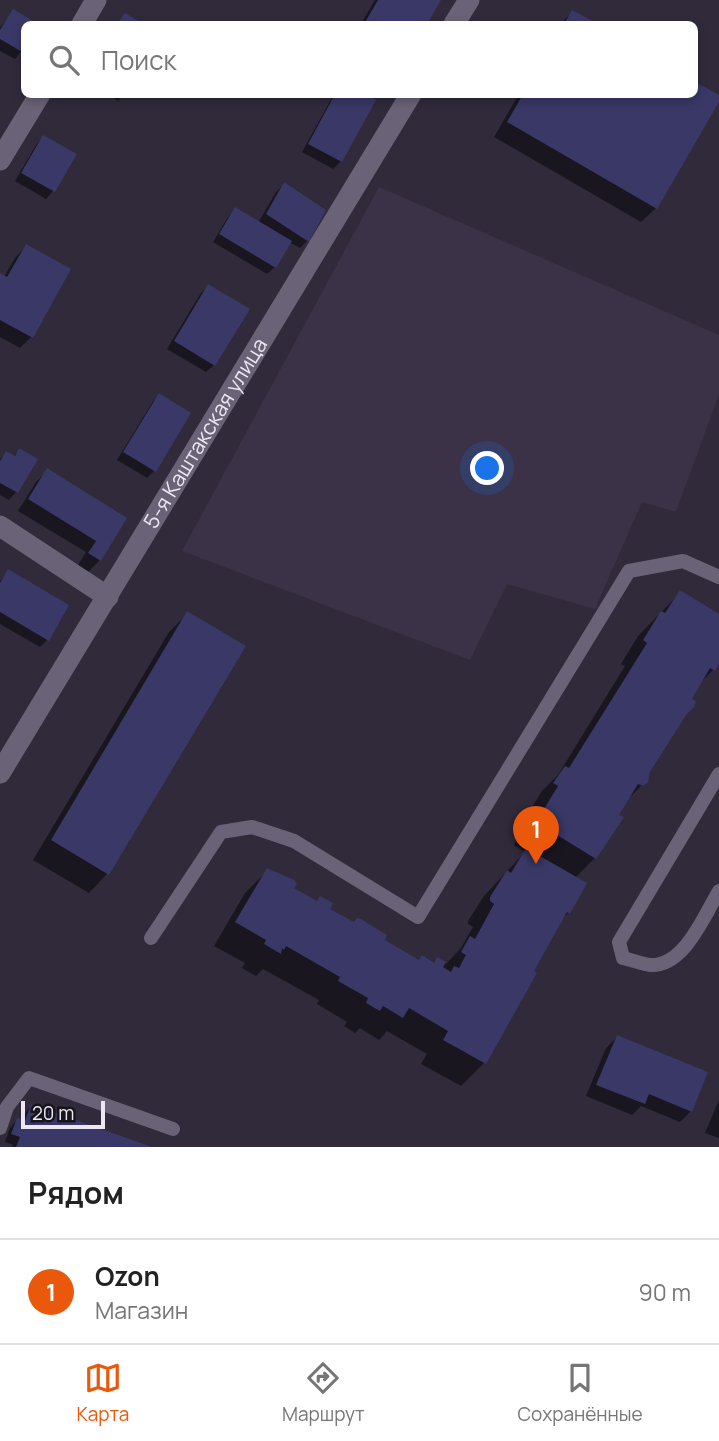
<!DOCTYPE html>
<html lang="ru">
<head>
<meta charset="utf-8">
<style>
  body { margin:0; font-family:Manrope,sans-serif; background:#f6f6f6; color:#222 }
  .scale { position:absolute; left:21px; bottom:18px; width:84px; box-sizing:border-box; padding-left:7px; border:4px solid #ece7f3; border-top:0; font-size:19px; line-height:24px; white-space:nowrap; color:#ece7f3; -webkit-text-stroke:5px #17141c; paint-order:stroke }
  .you { position:absolute; left:488px; top:469px; width:24px; height:24px; margin:-18px; border:5px solid #fff; border-radius:50%; background:#1a73e8; box-shadow:0 0 0 10px #1a73e833 }
  .badge { display:grid; place-items:center; width:46px; height:46px; border-radius:50%; background:#ea580c; color:#fff; font-size:23px; font-weight:700 }
  .pin { position:absolute; translate:-50% -58px; filter:drop-shadow(0 2px 4px #0008) }
  .pin::after { content:''; position:absolute; top:37px; width:24px; height:21px; background:inherit; clip-path:polygon(0 0,100% 0,50% 100%) }
  .list { margin:0; padding:0; list-style:none }
  h2 { display:flex; justify-content:space-between; align-items:center; height:91px; margin:0; padding:0 28px; font-size:30px }
  h2 small { font-size:23px; font-weight:400; color:#767676 }
  .list li { display:grid; grid-template-columns:46px 1fr auto; gap:21px; align-items:center; box-sizing:border-box; height:105px; padding:0 28px; border-top:2px solid #e0e0e0 }
  .list b { display:block; font-size:26px; white-space:nowrap }
  .list p { margin:0; font-size:23px; white-space:nowrap; color:#767676 }
  .list em { font-size:23px; font-style:normal; color:#767676 }
  .icon { flex:none; width:38px; height:38px; fill:none; stroke:currentColor; stroke-width:2; stroke-linecap:round; stroke-linejoin:round }
  .map { position:relative; flex:none; width:719px; height:1147px; overflow:hidden }
  .search { position:absolute; background:#fff; box-shadow:0 4px 10px #0003; left:21px; right:21px; top:21px; height:77px; display:flex; align-items:center; gap:18px; box-sizing:border-box; padding:0 24px; border-radius:10px; color:#767676; font-size:26px }
  .sheet { height:196px; background:#fff }
  nav { display:flex; justify-content:space-around; align-items:center; box-sizing:border-box; height:98px; border-top:2px solid #e0e0e0; background:#fff; font-size:19px; color:#767676 }
  nav a { display:grid; justify-items:center; gap:4px }
  nav .on { color:#ea580c }
  .map>svg:first-child { display:block }
  .built { fill:#3b3248 }
  .shadow { fill:#0007 }
  .building { fill:#393867 }
  .lines { fill:none; stroke-linecap:round; stroke-linejoin:round }
  .service { stroke:#6a6377; stroke-width:14 }
  .minor { stroke:#6a6377; stroke-width:21 }
  .labels { text-anchor:middle; stroke-width:5; stroke-linejoin:round; paint-order:stroke }
  .street-label { font-size:21px; fill:#ece7f3; stroke:#17141c }
</style>
</head>
<body>
<div class="map">
<svg width="719" height="1147" viewBox="0 0 719 1147">
  <rect width="100%" height="100%" fill="#302a3b"/>
  <path class="built" d="M379 187 719 335V394L676 512 642 502 595 609 507 584 470 660 182 551Z"/>
  <path class="shadow" d="M375 0H439L425 24H361Z
    M13 12 35 24H24V48L15 59 0 51V28Z
    M573 12 594 24H560Z
    M107 94H124L118 101Z
    M334 94H362L374 101 341 161 333 169 302 152Z
    M519 94H694L719 97V99L656 208 641 222 494 137Z
    M43 137 74 155 53 191 46 199 15 181 36 145Z
    M284 184 307 241 300 248 289 242 275 267 267 274 213 242 228 217 235 210 258 223 276 192Z
    M26 246 31 337 20 348 0 337V275L4 277 15 258Z
    M208 286 214 365 206 372 167 349 201 293Z
    M159 395 154 471 147 478 117 460 152 403Z
    M19 450 16 492 9 500 0 495V459L6 453 13 457Z
    M47 471 125 519 100 560 88 572 78 565 86 552 18 511 36 482Z
    M9 571 47 640 40 647 0 624V581Z
    M681 592 719 616V660L713 670 698 685 685 713 649 772 646 781 625 802 595 858 575 878 585 884 568 913 559 922 531 972 535 974 484 1063 461 1086 421 1064 427 1054 387 1031 379 1040 360 1028 355 1033 344 1026 347 1022 317 1004 319 1000 263 969 256 976 242 968 245 963 214 946 245 893 268 870 292 889 418 961 433 964 438 959 446 964 461 948 473 927 468 924V921L484 896 525 852 514 845 536 809 532 807 542 791 558 775 625 666 621 664 638 636Z
    M188 613 107 874 89 893 33 860 169 632Z
    M617 1037 691 1111 680 1122 641 1106 632 1115 586 1096 606 1048Z
    M719 1100V1138L705 1133Z
    M31 1106 148 1147H12L13 1145 5 1142 10 1128 17 1120 21 1122 24 1114Z"/>
  <path class="building" d="M378 0H441L427 24H364Z
    M13 9 38 24H24V53L0 39V30Z
    M572 10 598 24H564Z
    M125 13 143 24H117Z
    M694 81 719 95V102L657 209 507 122 523 94H694Z
    M335 94H365L376 100 342 162 308 144Z
    M43 135 77 154 55 192 21 173Z
    M284 182 326 210 309 242 266 214Z
    M235 207 292 241 276 268 219 234Z
    M26 244 71 269 33 338 0 320V273L7 277Z
    M208 284 250 309 215 366 174 341Z
    M159 393 191 413 156 472 123 452Z
    M19 448 38 459 18 493 0 483V461L6 451 15 456Z
    M47 468 127 518 101 561 88 553 96 541 28 499Z
    M8 569 69 605 49 641 0 612V583Z
    M680 590 719 614V664L715 671 710 668 692 699 696 701 694 707 686 715 650 772 648 782 643 786 638 784 619 815 624 817 596 859 536 822 558 786 553 783 565 766 569 768 647 643 643 640 661 611 665 613Z
    M187 611 246 646 109 875 51 840Z
    M526 848 587 883 570 914 567 912 534 971 537 973 486 1064 443 1040 448 1031 409 1008 403 1018 383 1006 380 1011 366 1003 368 998 338 981 340 977 286 946 284 950 282 948 281 954 264 944 266 940 235 922 267 868 294 880 297 884 294 888 317 901 320 896 333 903 330 909 341 915 354 922 357 918 361 919 387 935 385 940 419 960 422 955 434 963 437 957 446 962 443 967 451 972 454 966 459 968 466 955 461 952 470 936 475 939 494 904 490 901V897L507 870 511 873Z
    M617 1035 708 1072 692 1112 649 1094 645 1104 596 1085Z
    M31 1104 152 1147H16L20 1137 11 1134 17 1118 25 1121Z"/>
  <g class="lines">
    <path class="service" d="M719 774 619 942 623 958C632 960 642 964 650 965 684 967 704 916 719 891
      M151 938 221 832 252 827 294 841 418 917 629 571 683 561 719 577
      M0 1128 7 1107 29 1078 173 1129"/>
    <g class="minor">
      <path d="M82 24 96 0"/>
      <path d="M454 24 469 0"/>
      <path d="M0 160 40 94"/>
      <path d="M0 526 108 597"/>
      <path id="s1" d="M0 773 411 94"/>
    </g>
  </g>
  <g class="labels">
    <g class="street-label">
      <text dy="7" stroke="none"><textPath href="#s1" startOffset="397">5-я Каштакская улица</textPath></text>
    </g>
  </g>
</svg>
<div class="scale">20 m</div>
<div class="you"></div>
<div class="pin badge" style="left:536px;top:864px">1</div>
<div class="search"><svg class="icon" aria-label="search" viewBox="0 0 24 24"><circle cx="10" cy="10" r="6"/><path d="M15 15l6 6"/></svg>Поиск</div>
</div>
<section class="sheet">
<h2>Рядом<small></small></h2>
<ul class="list">
<li><span class="badge">1</span><div><b>Ozon</b><p>Магазин</p></div><em>90 m</em></li>
</ul>
</section>
<nav>
<a class="on"><svg class="icon" aria-label="map" viewBox="0 0 24 24"><path d="M3 6l6-2 6 2 6-2v14l-6 2-6-2-6 2zM9 4v14M15 6v14"/></svg>Карта</a>
<a><svg class="icon" aria-label="directions" viewBox="0 0 24 24"><path d="M12 3l9 9-9 9-9-9zM9 14v-3h6M13 9l2 2-2 2"/></svg>Маршрут</a>
<a><svg class="icon" aria-label="saved" viewBox="0 0 24 24"><path d="M7 4h10v16l-5-4-5 4z"/></svg>Сохранённые</a>
</nav>
</body>
</html>
